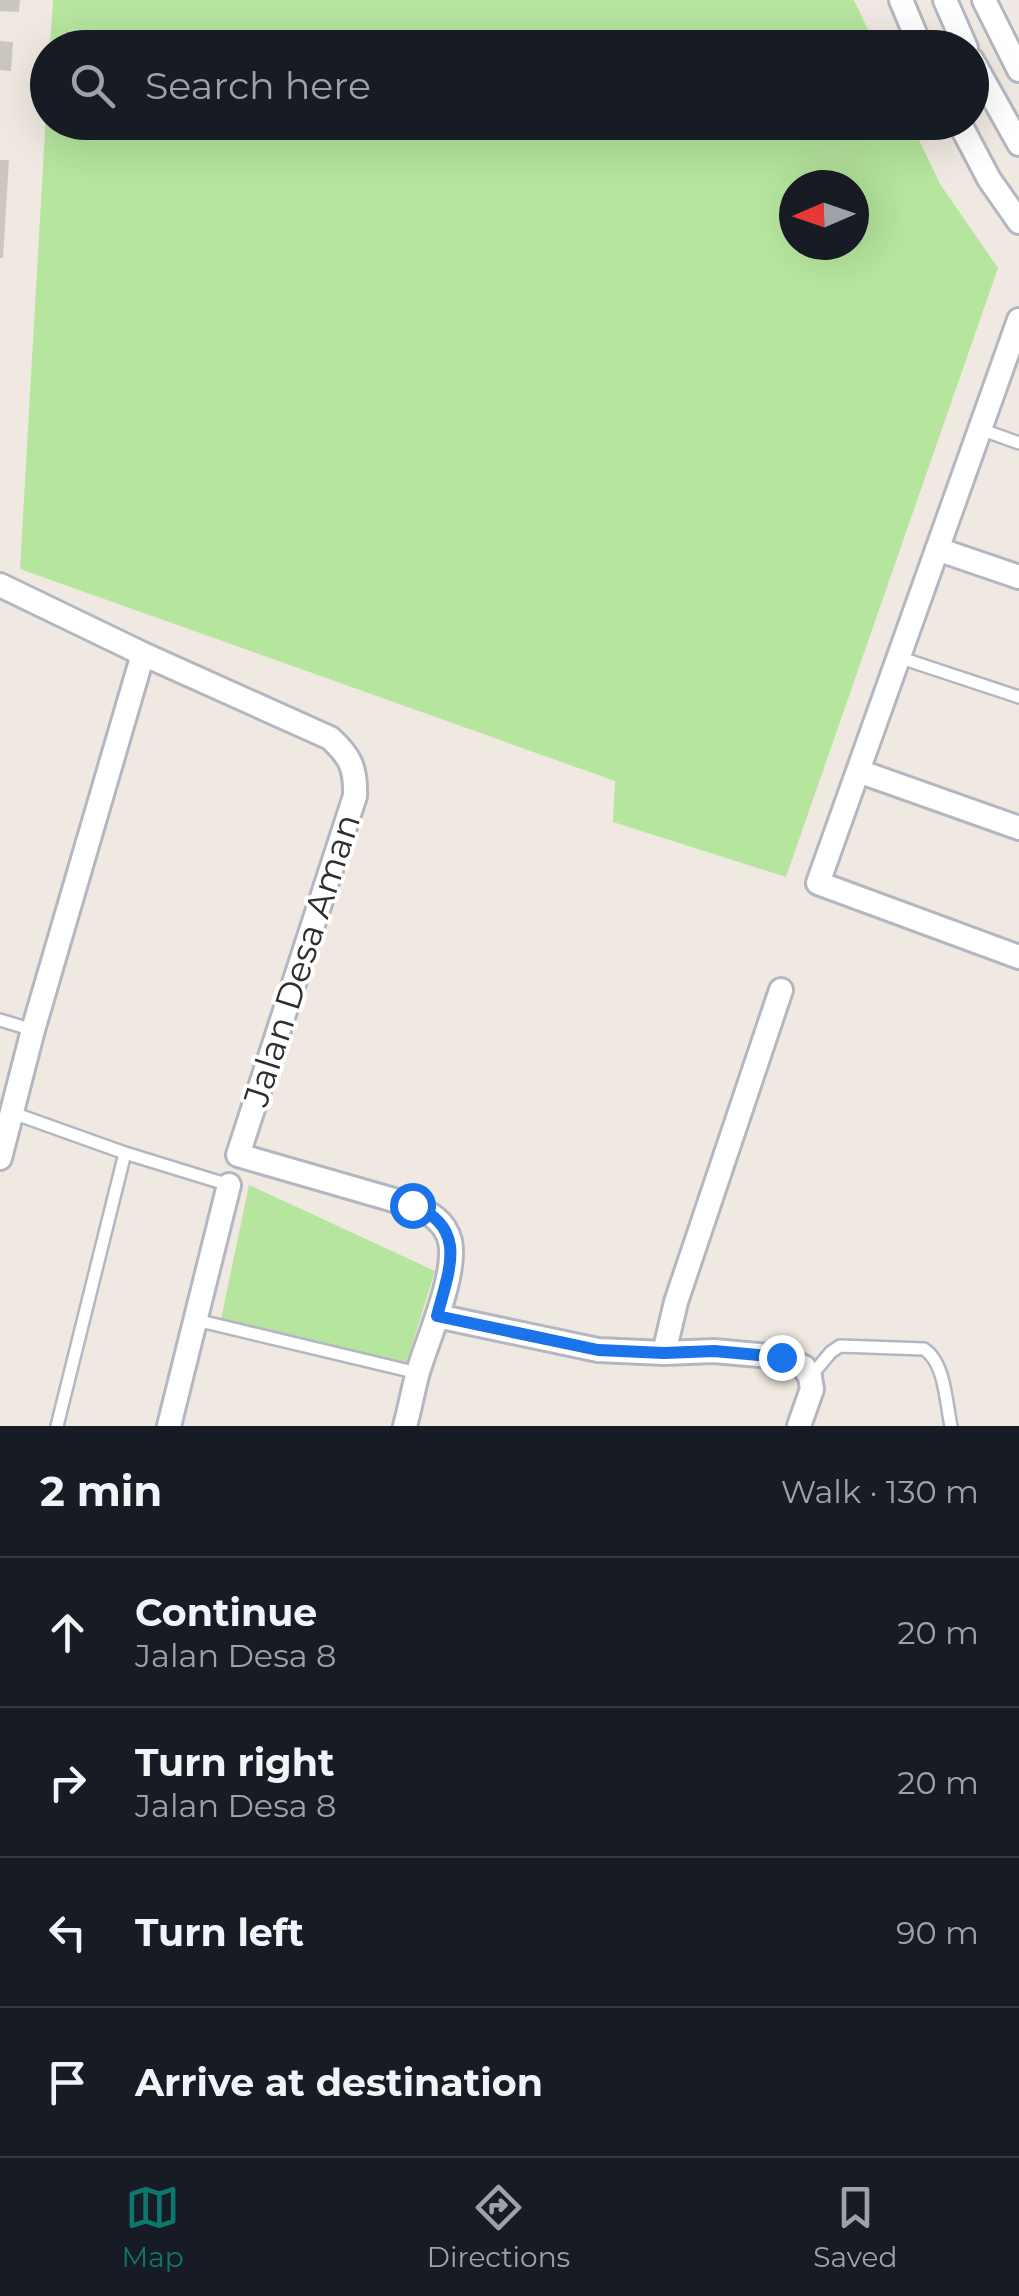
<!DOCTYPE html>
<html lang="en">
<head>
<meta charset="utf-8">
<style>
  body { margin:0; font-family:Montserrat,sans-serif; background:#242831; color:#f1f3f6 }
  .compass { position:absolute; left:779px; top:170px; width:90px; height:90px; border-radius:50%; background:#171b24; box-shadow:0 10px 40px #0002; rotate:268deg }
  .stop { position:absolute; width:30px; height:30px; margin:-22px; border:8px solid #1a73e8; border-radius:50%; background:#fff }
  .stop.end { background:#1a73e8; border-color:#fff; box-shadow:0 2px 10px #0008 }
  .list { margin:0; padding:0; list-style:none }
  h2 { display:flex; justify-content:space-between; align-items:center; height:130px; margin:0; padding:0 40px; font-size:42px }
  h2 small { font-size:32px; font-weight:400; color:#9ea1a6 }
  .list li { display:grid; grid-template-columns:65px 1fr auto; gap:30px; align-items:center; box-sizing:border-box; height:150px; padding:0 40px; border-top:2px solid #363941 }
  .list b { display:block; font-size:38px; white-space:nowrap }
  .list p { margin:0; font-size:32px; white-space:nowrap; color:#9ea1a6 }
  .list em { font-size:32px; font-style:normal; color:#9ea1a6 }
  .icon { flex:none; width:55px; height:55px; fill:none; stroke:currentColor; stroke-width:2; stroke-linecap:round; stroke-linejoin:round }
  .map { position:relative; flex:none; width:1019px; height:1426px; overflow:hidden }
  .search { position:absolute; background:#171b24; box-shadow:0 10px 40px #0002; left:30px; right:30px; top:30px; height:110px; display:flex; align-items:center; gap:25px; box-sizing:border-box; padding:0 35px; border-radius:55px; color:#9ea1a6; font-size:38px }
  .sheet { height:730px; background:#171b24 }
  nav { display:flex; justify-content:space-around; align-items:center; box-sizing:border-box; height:140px; border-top:2px solid #363941; background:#171b24; font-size:28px; color:#9ea1a6 }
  nav a { display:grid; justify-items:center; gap:5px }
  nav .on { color:#0f766e }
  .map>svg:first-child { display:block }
  .green { fill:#b6e59e; fill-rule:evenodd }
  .building { fill:#cbc7bf }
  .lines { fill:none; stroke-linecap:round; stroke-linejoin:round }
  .lane-casing { stroke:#b4b7c1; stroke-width:16 }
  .street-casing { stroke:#b4b7c1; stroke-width:28 }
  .lane { stroke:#fff; stroke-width:11 }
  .street { stroke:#fff; stroke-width:22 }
  .route { stroke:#1a73e8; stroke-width:12 }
  .labels { text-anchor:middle; stroke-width:8; stroke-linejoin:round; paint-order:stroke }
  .street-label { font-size:35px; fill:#2e2e2e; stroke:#fff }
</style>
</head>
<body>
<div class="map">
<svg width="1019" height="1426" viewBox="0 0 1019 1426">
  <rect width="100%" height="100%" fill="#efe9e1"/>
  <path class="green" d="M53 0H854L876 47H50Z
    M47 96 48 122 911 123 940 184 998 268 786 877 613 822 615 781 20 569ZM854 185V245H794V185Z
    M249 1185 435 1271 405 1368 221 1319Z"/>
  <path class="building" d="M0 0H20L19 12 0 11Z
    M0 41 13 42 11 71 0 70Z
    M0 160H9L3 258H0Z"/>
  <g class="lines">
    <g class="lane-casing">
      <path id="lane" d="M980 429 1019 443
        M898 657 1019 697
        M0 1020 33 1030
        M13 1113 125 1153 229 1185
        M196 1320 418 1373
        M810 1377 831 1352 840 1346 924 1349C945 1362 946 1403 951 1426
        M57 1426 125 1153"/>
    </g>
    <g class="street-casing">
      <path id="street" d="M901 0 921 48
        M945 0 966 48
        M984 0 1019 70
        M972 60 1019 144
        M959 122 989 179 1019 222
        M1019 320 818 883 1019 957
        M937 549 1019 577
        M0 585 143 654 330 738C350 756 356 768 355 796L238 1155 411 1205C429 1212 445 1221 450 1241 457 1275 428 1338 418 1372 413 1390 410 1408 405 1426
        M858 771 1019 828
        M0 1158 33 1030 143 654
        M437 1316 598 1350 664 1353 714 1351 781 1357 804 1367 810 1377 812 1389 799 1426
        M664 1353 676 1302 781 990
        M169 1426 229 1185"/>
    </g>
    <use href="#lane" class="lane"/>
    <use href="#street" class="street"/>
  </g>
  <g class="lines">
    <path class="route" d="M412 1205C469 1227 449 1270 437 1316L598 1350 664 1353 714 1351 781 1357"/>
  </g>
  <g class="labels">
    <g class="street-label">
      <text transform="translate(302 960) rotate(-72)" y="12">Jalan Desa Aman</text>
    </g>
  </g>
</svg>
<svg class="compass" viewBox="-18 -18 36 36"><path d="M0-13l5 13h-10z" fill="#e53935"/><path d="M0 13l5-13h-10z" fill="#9ea1a6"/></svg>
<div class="stop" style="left:412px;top:1205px"></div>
<div class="stop end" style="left:781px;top:1357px"></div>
<div class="search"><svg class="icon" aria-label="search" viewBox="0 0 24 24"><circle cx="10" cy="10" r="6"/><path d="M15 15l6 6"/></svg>Search here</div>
</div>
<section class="sheet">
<h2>2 min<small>Walk · 130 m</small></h2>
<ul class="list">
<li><svg class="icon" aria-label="ahead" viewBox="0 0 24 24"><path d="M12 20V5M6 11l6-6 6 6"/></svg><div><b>Continue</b><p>Jalan Desa 8</p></div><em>20 m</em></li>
<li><svg class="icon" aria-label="right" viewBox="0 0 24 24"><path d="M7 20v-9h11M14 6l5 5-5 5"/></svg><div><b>Turn right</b><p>Jalan Desa 8</p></div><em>20 m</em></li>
<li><svg class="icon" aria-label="left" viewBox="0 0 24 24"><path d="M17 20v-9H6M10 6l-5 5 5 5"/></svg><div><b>Turn left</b></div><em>90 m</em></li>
<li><svg class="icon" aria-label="arrive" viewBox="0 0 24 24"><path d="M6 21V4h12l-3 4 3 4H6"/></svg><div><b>Arrive at destination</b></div></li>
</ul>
</section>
<nav>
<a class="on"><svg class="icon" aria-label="map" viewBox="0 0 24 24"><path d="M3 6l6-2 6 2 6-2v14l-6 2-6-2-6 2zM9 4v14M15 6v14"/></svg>Map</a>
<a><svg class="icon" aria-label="directions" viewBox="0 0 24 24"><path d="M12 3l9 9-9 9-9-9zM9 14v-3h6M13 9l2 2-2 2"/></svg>Directions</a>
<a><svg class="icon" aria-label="saved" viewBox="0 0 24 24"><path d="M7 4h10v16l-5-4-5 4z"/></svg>Saved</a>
</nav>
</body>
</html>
